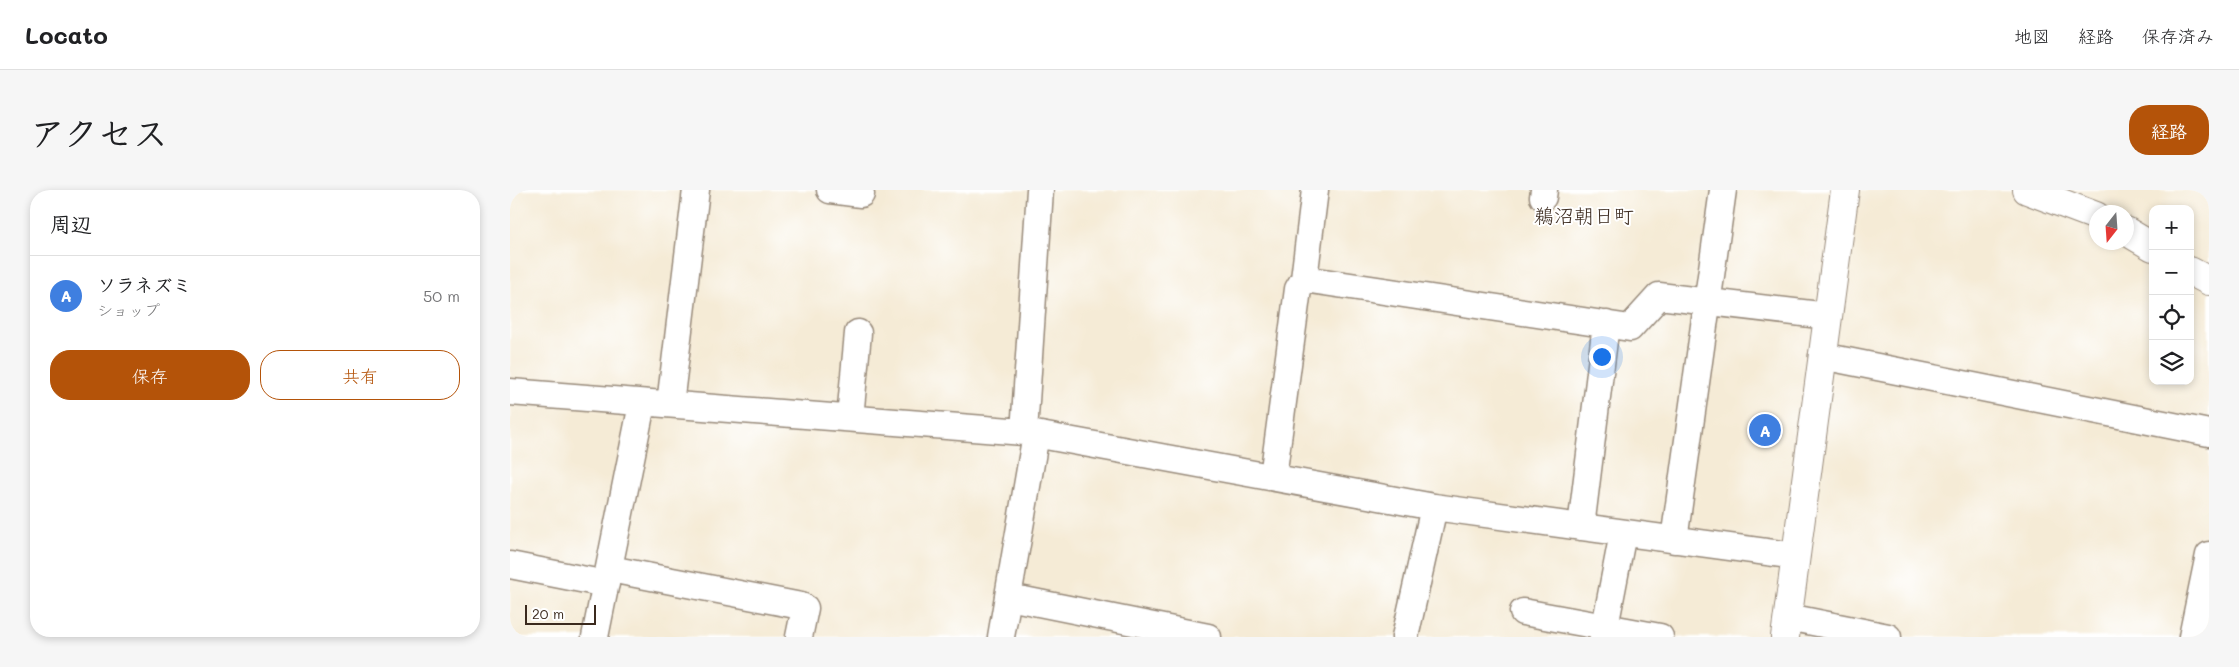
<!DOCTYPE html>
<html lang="ja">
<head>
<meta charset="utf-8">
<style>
  body { margin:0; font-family:Mali,"Klee One",sans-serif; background:#f6f6f6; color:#202124 }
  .controls { position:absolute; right:15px; top:15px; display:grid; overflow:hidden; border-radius:10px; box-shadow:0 2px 8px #0003 }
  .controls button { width:45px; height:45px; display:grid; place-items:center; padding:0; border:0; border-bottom:1px solid #e0e0e0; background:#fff; color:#202124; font:25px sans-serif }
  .compass { position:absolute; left:1579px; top:15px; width:45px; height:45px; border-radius:50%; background:#fff; box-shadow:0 2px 8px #0003; rotate:197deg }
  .scale { position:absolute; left:15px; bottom:12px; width:71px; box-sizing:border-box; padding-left:5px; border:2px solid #3b2a1e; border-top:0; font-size:14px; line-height:18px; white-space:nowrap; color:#3b2a1e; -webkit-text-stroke:4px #fff; paint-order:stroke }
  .you { position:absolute; left:1091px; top:166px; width:18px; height:18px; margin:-12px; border:4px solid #fff; border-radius:50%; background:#1a73e8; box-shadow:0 0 0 8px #1a73e833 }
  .badge { display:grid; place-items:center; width:32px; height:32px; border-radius:50%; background:#b45309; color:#fff; font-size:16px; font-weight:700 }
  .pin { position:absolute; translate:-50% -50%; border:2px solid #fff; box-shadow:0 1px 5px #0006 }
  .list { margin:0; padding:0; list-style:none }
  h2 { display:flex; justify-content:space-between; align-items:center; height:65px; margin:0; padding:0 20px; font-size:21px }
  h2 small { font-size:16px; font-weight:400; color:#757577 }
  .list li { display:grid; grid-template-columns:32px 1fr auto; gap:15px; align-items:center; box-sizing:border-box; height:80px; padding:0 20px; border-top:1px solid #e0e0e0 }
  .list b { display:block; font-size:19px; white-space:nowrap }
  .list p { margin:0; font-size:16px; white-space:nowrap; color:#757577 }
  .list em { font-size:16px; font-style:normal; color:#757577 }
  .actions { display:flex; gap:10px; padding:15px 20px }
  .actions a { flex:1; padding:11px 0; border:1px solid #b45309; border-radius:20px; text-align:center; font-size:18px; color:#b45309 }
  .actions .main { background:#b45309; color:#fff }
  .icon { flex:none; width:28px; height:28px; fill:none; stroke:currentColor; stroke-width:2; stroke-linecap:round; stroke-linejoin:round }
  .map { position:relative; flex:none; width:1699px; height:447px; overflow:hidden; border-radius:20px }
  header { display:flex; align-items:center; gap:30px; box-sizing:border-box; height:70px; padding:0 25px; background:#fff; border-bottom:1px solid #e0e0e0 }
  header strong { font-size:24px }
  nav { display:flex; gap:28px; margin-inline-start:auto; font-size:18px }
  .intro { display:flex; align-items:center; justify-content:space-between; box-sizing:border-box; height:120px; padding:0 30px }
  h1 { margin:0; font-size:35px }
  .button { padding:12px 22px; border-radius:20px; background:#b45309; color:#fff; font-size:18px; font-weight:700 }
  main { display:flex; gap:30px; padding:0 30px }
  aside { flex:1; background:#fff; border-radius:20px; box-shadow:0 2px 8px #0003 }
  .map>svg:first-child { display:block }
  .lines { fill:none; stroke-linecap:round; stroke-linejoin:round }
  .street-casing { stroke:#988a7a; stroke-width:29 }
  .secondary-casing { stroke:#988a7a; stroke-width:30 }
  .street { stroke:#fff; stroke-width:26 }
  .secondary { stroke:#fff; stroke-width:28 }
  .labels { text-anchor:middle; stroke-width:4; stroke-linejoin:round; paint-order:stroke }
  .quarter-label { font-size:20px; fill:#3b2a1e; stroke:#fff }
</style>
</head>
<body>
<header>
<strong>Locato</strong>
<nav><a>地図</a><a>経路</a><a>保存済み</a></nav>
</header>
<div class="intro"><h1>アクセス</h1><a class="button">経路</a></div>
<main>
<aside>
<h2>周辺<small></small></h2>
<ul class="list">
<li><span class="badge" style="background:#3f7fe0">A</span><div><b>ソラネズミ</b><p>ショップ</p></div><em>50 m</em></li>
</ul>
<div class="actions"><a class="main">保存</a><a>共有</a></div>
</aside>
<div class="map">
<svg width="1699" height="447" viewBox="0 0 1699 447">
  <rect width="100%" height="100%" fill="#fff"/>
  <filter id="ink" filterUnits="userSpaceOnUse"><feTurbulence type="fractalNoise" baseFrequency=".02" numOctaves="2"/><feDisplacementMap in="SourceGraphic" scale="10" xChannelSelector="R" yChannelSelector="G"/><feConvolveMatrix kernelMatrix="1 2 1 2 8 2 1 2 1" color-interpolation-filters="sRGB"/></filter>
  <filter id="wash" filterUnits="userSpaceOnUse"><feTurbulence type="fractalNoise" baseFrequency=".0096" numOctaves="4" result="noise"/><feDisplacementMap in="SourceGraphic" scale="20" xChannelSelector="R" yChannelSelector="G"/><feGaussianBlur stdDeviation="1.12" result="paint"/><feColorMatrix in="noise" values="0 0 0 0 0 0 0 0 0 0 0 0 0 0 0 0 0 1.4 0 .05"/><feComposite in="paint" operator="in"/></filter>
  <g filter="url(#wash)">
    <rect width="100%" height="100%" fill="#f5ebd6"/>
  </g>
  <g filter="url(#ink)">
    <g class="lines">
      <g class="street-casing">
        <path id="street" d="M320 0 351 4
          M805 0 794 89 1120 138 1149 106 1318 126
          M1033 7 1034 0
          M1312 166 1699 243
          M0 202 514 242 924 317 1286 366
          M160 214 186 0
          M340 228 348 143
          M514 242 530 0
          M763 287 788 99 794 89
          M1071 337 1096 134
          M1164 350 1213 0
          M0 375 96 394
          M100 379 291 416 295 418 289 447
          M499 407 698 447
          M1013 422 1150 447
          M1278 427 1378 447
          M85 447 132 214
          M491 447 526 244
          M895 447 924 317
          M1093 447 1113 343
          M1682 447 1699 365"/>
      </g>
      <g class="secondary-casing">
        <path id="secondary" d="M1517 0 1586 26
          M1616 41 1643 57
          M1680 81 1699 91
          M1275 447 1335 0"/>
      </g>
      <use href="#street" class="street"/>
      <use href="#secondary" class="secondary"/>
    </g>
  </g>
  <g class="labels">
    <g class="quarter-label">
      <text x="1074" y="33">鵜沼朝日町</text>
    </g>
  </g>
</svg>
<div class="controls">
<button>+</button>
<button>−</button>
<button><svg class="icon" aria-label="locate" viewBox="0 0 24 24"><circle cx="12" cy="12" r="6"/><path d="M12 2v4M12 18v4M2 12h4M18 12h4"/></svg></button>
<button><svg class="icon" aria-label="layers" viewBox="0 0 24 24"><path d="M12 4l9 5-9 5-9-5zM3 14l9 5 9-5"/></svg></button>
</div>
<svg class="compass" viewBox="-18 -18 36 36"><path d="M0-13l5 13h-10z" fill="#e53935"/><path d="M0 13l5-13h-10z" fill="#757577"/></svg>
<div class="scale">20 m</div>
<div class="you"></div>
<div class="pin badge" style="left:1255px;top:240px;background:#3f7fe0">A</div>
</div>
</main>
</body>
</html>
